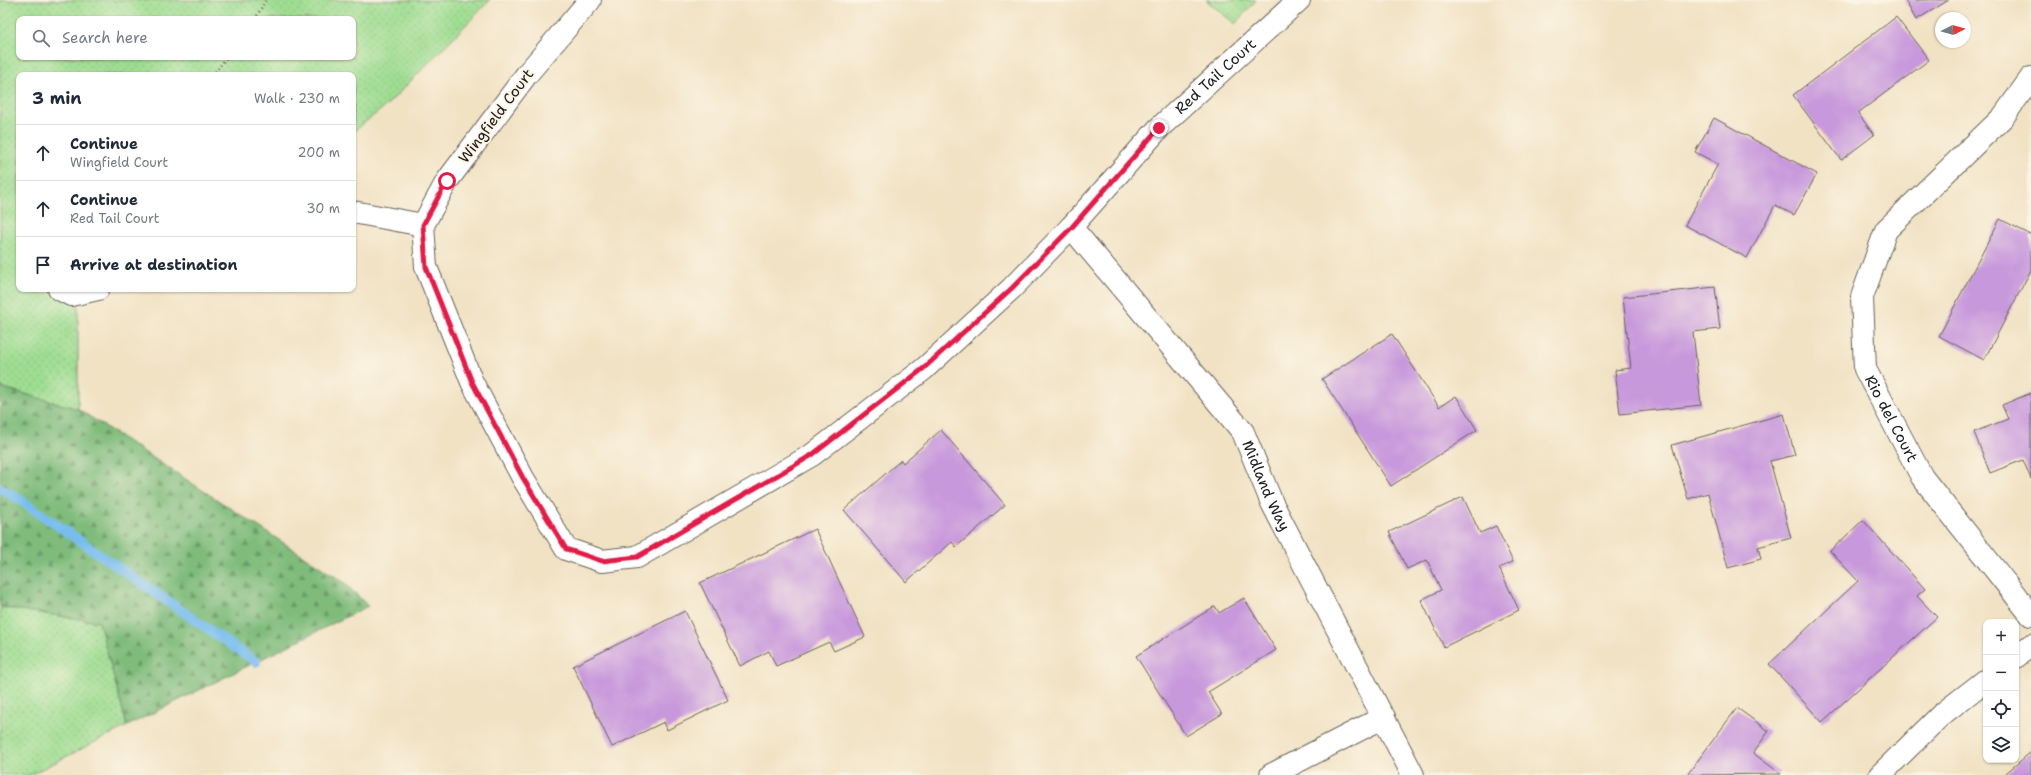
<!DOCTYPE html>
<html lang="en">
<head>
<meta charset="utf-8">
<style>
  body { margin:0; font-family:"Shantell Sans",sans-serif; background:#f6f6f7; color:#1f2937 }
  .controls { position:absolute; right:12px; bottom:12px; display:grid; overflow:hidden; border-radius:8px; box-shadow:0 1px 3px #0004 }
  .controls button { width:36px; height:36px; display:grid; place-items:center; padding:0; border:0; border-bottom:1px solid #e0e1e3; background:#fff; color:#1f2937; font:20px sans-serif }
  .compass { position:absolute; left:1935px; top:12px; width:36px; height:36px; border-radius:50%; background:#fff; box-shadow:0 1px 3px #0004; rotate:85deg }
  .stop { position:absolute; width:12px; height:12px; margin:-9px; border:3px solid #e11d48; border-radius:50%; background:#fff }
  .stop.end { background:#e11d48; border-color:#fff; box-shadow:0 1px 4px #0008 }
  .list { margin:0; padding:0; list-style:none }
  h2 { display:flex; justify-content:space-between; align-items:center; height:52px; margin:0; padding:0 16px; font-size:17px }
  h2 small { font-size:13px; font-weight:400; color:#747a83 }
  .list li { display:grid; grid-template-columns:26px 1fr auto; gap:12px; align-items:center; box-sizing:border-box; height:56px; padding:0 16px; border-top:1px solid #e0e1e3 }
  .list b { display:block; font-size:15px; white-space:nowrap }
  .list p { margin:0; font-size:13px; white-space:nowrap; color:#747a83 }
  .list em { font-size:13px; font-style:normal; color:#747a83 }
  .icon { flex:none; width:22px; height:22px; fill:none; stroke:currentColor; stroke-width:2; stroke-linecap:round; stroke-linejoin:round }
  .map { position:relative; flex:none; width:2031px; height:775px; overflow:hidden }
  .search { position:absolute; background:#fff; box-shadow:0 1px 3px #0004; left:16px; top:16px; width:340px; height:44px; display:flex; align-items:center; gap:10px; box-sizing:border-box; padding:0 14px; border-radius:8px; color:#747a83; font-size:15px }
  .panel { position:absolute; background:#fff; box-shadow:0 1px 3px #0004; left:16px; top:72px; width:340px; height:220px; border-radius:8px }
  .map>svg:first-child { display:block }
  .grass { fill:url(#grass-dots); stroke:#5e7c57; fill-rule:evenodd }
  .forest { fill:url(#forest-firs); stroke:#4e6c4c }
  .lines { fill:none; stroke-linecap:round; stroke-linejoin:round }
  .stream { stroke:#78bdef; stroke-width:10 }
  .building { fill:#c798dc }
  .minor-casing { stroke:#676157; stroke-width:24 }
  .path { stroke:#676157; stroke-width:2.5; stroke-dasharray:1 3; stroke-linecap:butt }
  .minor { stroke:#fff; stroke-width:22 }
  .route { stroke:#e11d48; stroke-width:5 }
  .labels { text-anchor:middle; stroke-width:4; stroke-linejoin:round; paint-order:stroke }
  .street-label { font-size:15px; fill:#1c1c1c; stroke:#fcf5e5 }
</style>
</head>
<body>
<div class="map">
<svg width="2031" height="775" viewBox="0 0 2031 775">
  <defs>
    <pattern id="grass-dots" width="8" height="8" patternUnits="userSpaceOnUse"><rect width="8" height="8" fill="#9fdd92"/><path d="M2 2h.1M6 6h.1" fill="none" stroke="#88bd7d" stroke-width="1.8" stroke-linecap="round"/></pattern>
    <pattern id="forest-firs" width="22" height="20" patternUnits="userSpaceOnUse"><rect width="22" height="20" fill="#7fbc7c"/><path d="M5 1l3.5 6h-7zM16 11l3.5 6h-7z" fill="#679865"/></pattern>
  </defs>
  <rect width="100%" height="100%" fill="#fcf5e5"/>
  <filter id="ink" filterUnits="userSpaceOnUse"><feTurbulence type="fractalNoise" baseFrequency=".025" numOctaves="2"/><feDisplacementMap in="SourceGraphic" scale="8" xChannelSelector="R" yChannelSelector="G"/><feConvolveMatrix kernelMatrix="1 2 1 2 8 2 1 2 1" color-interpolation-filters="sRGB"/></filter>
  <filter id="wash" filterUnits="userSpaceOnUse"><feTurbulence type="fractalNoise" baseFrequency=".012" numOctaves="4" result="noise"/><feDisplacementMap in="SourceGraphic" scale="16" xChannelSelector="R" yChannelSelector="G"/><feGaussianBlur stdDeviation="0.9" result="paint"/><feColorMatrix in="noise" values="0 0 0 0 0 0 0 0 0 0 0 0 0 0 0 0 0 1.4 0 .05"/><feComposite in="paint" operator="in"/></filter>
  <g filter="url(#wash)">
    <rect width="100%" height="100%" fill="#f1e2c4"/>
    <path class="grass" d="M0 0H490L389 103 353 132V75H19V289H78V409L0 387ZM19 19H353V57H19Z
      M1206 0H1256L1235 24Z
      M0 607 99 622 127 726 30 775H0Z"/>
    <path class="forest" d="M0 387 78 409 345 583 368 606 127 726 99 622 0 607Z"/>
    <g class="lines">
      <path class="stream" d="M0 488 19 499 256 662"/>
    </g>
    <g id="blocks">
      <path class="building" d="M1905 0H1949L1916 20Z
        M1896 17 1929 60 1858 113 1874 135 1841 160 1793 95Z
        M1714 118 1817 174 1794 215 1775 205 1747 258 1685 225 1718 164 1695 152Z
        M2000 219 2031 235V270L1984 360 1939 336Z
        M1715 287 1720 329 1693 332 1701 405 1620 414 1615 370 1631 368 1623 297Z
        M1392 334 1439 407 1456 396 1477 430 1391 486 1322 379Z
        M2031 393V479L2023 460 1990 473 1974 432 2008 419 2002 405Z
        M1784 414 1795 455 1770 461 1791 538 1758 547 1761 559 1728 568 1708 493 1688 499 1672 445Z
        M941 430 1005 505 956 547 952 542 906 582 844 510 901 460 903 463Z
        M1463 497 1480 533 1496 526 1513 562 1499 568 1519 610 1444 647 1421 600 1441 590 1427 560 1407 569 1389 532Z
        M1863 520 1925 589 1917 596 1937 617 1822 722 1769 664 1858 581 1830 551Z
        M815 529 865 637 834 651 829 642 776 666 769 651 740 666 700 583Z
        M1244 598 1276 650 1208 692 1222 714 1186 736 1136 656 1215 606 1219 613Z
        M685 611 728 700 667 730 664 722 612 747 573 666Z
        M1737 708 1769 731 1753 753 1781 774 1687 775Z
        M2031 752V775H2007L2006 773Z"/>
    </g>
  </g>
  <g filter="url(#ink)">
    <use href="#blocks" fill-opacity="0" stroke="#676157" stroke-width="1"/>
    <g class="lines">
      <g class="minor-casing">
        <g id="minor">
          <path id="s1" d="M590 0 527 74 447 181 423 225 426 267 472 382 523 478 566 549 602 561 637 557 812 455 924 369 1012 288 1071 227 1159 128 1299 0"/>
          <path id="s2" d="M2031 78 2003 117 1886 230 1862 297 1865 369 1922 477 2031 615"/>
          <path d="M353 212 423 225"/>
          <path id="s3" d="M1071 227 1243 432 1272 503 1413 775"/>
          <path d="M59 289 71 295 98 289"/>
          <path d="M2016 657 2031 645"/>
          <path d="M1271 775 1384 717"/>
          <path d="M1880 775 1941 715 1986 680"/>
        </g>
      </g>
      <path class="path" d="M255 19 266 0
        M213 75 227 57"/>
      <use href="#minor" class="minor"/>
    </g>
  </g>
  <g class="lines" filter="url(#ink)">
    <path class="route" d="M447 181 423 225 426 267 472 382 523 478 566 549 602 561 637 557 812 455 924 368 1012 288 1072 227 1159 128"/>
  </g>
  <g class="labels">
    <g class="street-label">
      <text dy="5" stroke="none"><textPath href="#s1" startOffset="1469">Red Tail Court</textPath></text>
      <text transform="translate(496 116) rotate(-53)" y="5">Wingfield Court</text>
      <text dy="5" stroke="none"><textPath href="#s2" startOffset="410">Rio del Court</textPath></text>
      <text dy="5" stroke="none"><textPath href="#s3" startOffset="326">Midland Way</textPath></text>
    </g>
  </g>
</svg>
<div class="controls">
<button>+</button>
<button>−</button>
<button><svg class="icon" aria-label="locate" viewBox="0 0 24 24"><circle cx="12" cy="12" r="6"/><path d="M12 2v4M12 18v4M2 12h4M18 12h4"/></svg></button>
<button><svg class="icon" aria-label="layers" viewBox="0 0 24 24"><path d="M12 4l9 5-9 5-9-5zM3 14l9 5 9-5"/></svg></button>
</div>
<svg class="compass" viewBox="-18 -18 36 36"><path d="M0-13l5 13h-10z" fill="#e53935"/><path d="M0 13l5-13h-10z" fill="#747a83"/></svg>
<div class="stop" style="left:447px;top:181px"></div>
<div class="stop end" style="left:1159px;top:128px"></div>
<div class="search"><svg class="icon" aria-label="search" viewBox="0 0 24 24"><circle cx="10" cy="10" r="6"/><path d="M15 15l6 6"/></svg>Search here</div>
<section class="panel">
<h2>3 min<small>Walk · 230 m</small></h2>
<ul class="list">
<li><svg class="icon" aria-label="ahead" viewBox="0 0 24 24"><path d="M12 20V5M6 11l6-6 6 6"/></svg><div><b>Continue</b><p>Wingfield Court</p></div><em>200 m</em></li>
<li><svg class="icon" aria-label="ahead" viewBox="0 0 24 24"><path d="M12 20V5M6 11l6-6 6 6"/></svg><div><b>Continue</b><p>Red Tail Court</p></div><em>30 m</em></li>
<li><svg class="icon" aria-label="arrive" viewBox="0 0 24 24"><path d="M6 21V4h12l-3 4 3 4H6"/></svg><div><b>Arrive at destination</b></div></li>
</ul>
</section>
</div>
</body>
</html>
